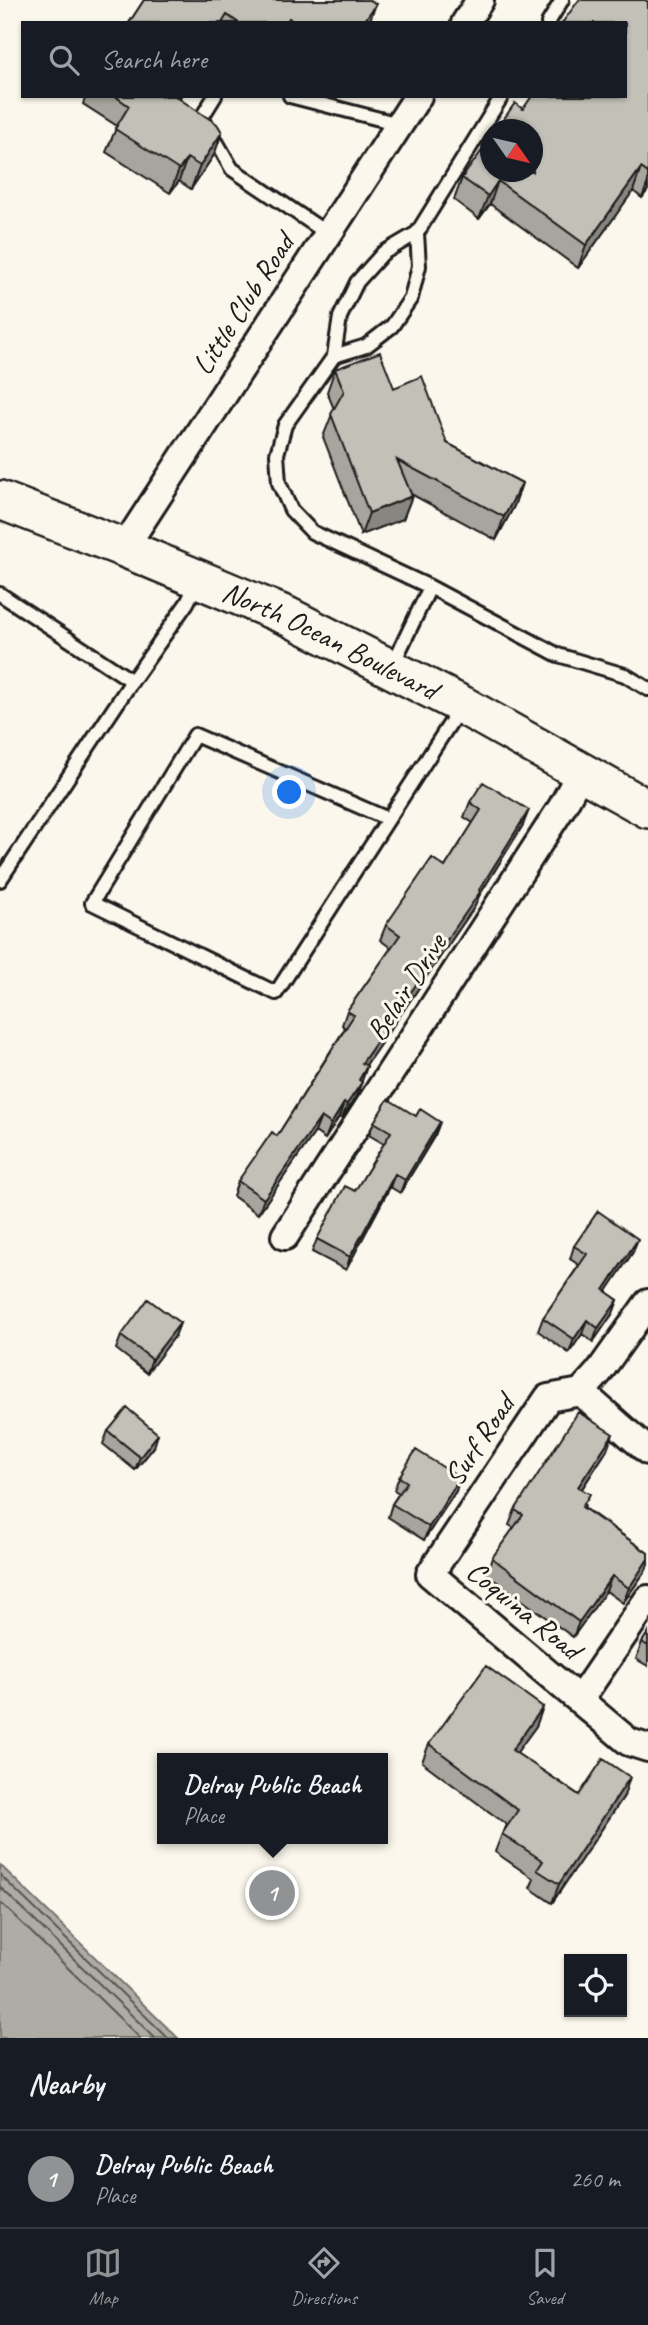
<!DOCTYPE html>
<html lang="en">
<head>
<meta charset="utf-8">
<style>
  body { margin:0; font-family:Caveat,sans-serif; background:#242831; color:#f1f3f6 }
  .controls { position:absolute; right:21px; bottom:21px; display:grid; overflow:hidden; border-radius:0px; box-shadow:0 2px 5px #0004 }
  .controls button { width:63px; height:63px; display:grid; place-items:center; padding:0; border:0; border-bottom:2px solid #363941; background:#171b24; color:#f1f3f6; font:35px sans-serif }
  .compass { position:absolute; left:480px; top:119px; width:63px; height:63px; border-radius:50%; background:#171b24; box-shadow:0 2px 5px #0004; rotate:124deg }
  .you { position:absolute; left:290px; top:793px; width:24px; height:24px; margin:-18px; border:5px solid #fff; border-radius:50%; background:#1a73e8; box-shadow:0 0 0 10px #1a73e833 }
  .badge { display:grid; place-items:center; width:46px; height:46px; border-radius:50%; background:#919294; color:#fff; font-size:23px; font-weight:700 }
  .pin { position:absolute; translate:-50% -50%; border:4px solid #fff; box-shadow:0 2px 7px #0006 }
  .popup { position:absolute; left:157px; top:1753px; width:231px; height:91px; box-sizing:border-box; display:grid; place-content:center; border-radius:0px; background:#171b24; filter:drop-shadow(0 2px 5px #0005); font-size:23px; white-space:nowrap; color:#9ea1a6 }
  .popup b { font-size:26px; color:#f1f3f6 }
  .popup::after { content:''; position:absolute; left:50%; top:100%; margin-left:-14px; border:14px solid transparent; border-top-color:#171b24 }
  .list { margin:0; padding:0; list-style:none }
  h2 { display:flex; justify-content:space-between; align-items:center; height:91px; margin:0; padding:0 28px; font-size:30px }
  h2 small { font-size:23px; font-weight:400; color:#9ea1a6 }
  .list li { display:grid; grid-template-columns:46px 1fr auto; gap:21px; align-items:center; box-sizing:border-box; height:98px; padding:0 28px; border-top:2px solid #363941 }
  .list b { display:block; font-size:26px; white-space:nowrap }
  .list p { margin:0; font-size:23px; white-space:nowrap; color:#9ea1a6 }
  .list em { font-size:23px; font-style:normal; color:#9ea1a6 }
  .icon { flex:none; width:38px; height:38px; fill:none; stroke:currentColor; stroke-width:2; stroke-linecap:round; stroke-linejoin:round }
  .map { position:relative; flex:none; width:648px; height:2038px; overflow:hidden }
  .search { position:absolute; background:#171b24; box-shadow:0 2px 5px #0004; left:21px; right:21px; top:21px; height:77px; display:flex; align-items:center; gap:18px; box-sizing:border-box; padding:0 24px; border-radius:0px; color:#9ea1a6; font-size:26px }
  .sheet { height:189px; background:#171b24 }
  nav { display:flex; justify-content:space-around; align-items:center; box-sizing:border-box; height:98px; border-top:2px solid #363941; background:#171b24; font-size:19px; color:#9ea1a6 }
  nav a { display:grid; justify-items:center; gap:4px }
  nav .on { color:#919294 }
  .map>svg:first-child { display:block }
  .water { fill:#afaca5; stroke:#74726e; stroke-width:2 }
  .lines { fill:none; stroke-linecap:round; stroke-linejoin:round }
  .shore { stroke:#575653; stroke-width:2 }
  .lane-casing { stroke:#1c1c1c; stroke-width:18 }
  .street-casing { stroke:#1c1c1c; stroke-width:32 }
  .secondary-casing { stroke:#1c1c1c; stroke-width:42 }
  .lane { stroke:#fbf7ec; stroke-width:12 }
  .street { stroke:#fbf7ec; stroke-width:26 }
  .secondary { stroke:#fbf7ec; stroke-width:37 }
  .wall { fill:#a8a59e; stroke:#1c1c1c; stroke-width:2 }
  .shaded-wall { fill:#888681; stroke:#1c1c1c; stroke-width:2 }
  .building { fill:#c3c0b8; stroke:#1c1c1c; stroke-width:2 }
  .labels { text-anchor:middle; stroke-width:6; stroke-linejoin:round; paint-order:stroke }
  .street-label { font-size:30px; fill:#1c1c1c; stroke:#fbf7ec }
</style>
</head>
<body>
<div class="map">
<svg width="648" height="2038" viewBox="0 0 648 2038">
  <rect width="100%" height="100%" fill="#fbf7ec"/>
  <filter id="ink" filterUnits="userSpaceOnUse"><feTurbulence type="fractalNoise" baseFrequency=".0143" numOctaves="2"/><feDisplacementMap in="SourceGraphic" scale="14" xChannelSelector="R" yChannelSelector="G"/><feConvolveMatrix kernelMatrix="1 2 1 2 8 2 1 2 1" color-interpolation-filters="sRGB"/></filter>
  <g filter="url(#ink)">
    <path class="water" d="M0 1865 178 2038H0Z"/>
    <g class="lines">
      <path class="shore" d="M0 1875 168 2038
        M0 1887 155 2038
        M0 1902 140 2038"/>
      <g class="lane-casing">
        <path id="lane" d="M548 23 562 0
          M215 96 202 117 232 169 328 234
          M290 96 399 124
          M334 356 340 317 357 282 383 253 417 233
          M430 587 558 655 625 675 648 689
          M0 594 132 681
          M393 664 430 587 312 532 291 510 279 483 277 454 285 425 334 356 366 346 392 326 411 298 419 266 417 233 502 96
          M388 819 195 735 92 903 276 993 460 708
          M0 880 132 681 187 603 197 583"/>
      </g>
      <g class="street-casing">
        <path id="street" d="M465 23 480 0
          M124 548 418 96
          M285 1236 562 807 581 772
          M648 1303 599 1372 581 1392 548 1398 430 1574 629 1742 648 1748
          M581 1392 648 1451
          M580 1699 648 1599"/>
      </g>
      <g class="secondary-casing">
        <g id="secondary">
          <path id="s1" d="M0 500 124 548 287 616 462 705 648 809"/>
        </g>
      </g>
      <use href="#lane" class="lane"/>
      <use href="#street" class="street"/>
      <use href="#secondary" class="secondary"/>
    </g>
    <path class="wall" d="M144 0 369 23H129Z
      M648 2V190L642 198 633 191 578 268 490 204 479 219 454 200 462 178 523 109Z
      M86 96H181L179 99 222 132 214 155 191 189 179 181 170 193 106 152 117 126 83 104Z
      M335 369 394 388 447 443 522 483 514 506 496 540 411 494 412 496 403 519 361 535 323 437 334 409 327 392Z
      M470 802 523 825 479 896 475 906 366 1065 367 1066 356 1096 342 1119 339 1117 325 1139 315 1132 258 1214 233 1196 238 1181 277 1136 345 1028 342 1025 347 1011 391 948 380 940 386 925 445 867 473 823 464 817Z
      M416 1116 440 1122 435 1135 400 1193 390 1187 346 1270 312 1252 317 1239 355 1191 384 1144 369 1135 374 1122Z
      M574 1246 633 1252 606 1292 618 1300 613 1313 593 1342 582 1334 569 1353 538 1331 543 1318 579 1265 570 1259Z
      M180 1323 175 1336 147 1373 116 1349 121 1336Z
      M108 1431 154 1447 135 1470 103 1444Z
      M607 1450 582 1489 585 1508 648 1553V1564L646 1570 623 1603 606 1591 573 1637 486 1574 492 1558 514 1528 509 1525 515 1510Z
      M399 1477 456 1491 424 1540 388 1517 392 1504 399 1493 394 1490Z
      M648 1633V1666L636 1659 642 1642Z
      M543 1707 536 1726 516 1753 579 1795 624 1796 552 1903 530 1888 534 1879 495 1852 502 1834 507 1825 422 1762 429 1744Z"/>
    <path class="shaded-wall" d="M376 4 369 23H363Z
      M222 132 214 155 191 189 200 166Z
      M187 158 179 181 170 193 179 170Z
      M641 168 633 191 578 268 586 245Z
      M498 181 490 204 479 219 488 196Z
      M648 182V190L642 198Z
      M522 483 514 506 496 540 504 517Z
      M412 496 403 519 361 535 369 513Z
      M529 810 523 825 479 896 475 906 357 1078 362 1063 479 890Z
      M367 1066 362 1081 353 1095 359 1080Z
      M362 1082 356 1096 342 1119 347 1104Z
      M344 1103 339 1117 325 1139 331 1124Z
      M321 1117 315 1132 258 1214 264 1199Z
      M440 1122 435 1135 400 1193 405 1180Z
      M395 1174 390 1187 346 1270 350 1257Z
      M638 1239 633 1252 599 1303 604 1290Z
      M618 1300 613 1313 593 1342 598 1328Z
      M587 1320 582 1334 569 1353 574 1339Z
      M180 1323 175 1336 147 1373 152 1359Z
      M158 1434 154 1447 135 1470 140 1457Z
      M613 1434 607 1450 573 1502 578 1487Z
      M460 1478 456 1491 424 1540 429 1527Z
      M648 1559V1564L646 1570 623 1603 629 1588Z
      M612 1576 606 1591 573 1637 579 1622Z
      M543 1707 536 1726 505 1769 512 1750Z
      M630 1777 624 1796 552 1903 559 1884Z"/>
    <path class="building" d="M144 0H370L376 4 363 23H295L289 18 286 23H239L227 15 222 23H129Z
      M579 0H645L648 2V173L641 168 586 245 498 181 488 196 462 178 491 138V172H533V130H496L515 103 523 109 532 96H625V23H562Z
      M115 96H175L217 124 222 132 200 166 187 158 179 170 115 129 129 106Z
      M380 352 394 388 422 376 447 443 522 483 504 517 397 460 412 496 369 513 331 414 344 391 335 369Z
      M483 782 529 810 479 890 480 892 362 1063 367 1066 359 1080 362 1082 347 1104 344 1103 331 1124 321 1117 264 1199 238 1181 272 1132 277 1136 354 1015 347 1011 400 935 386 925 432 858 445 867 481 810 470 802Z
      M388 1099 416 1116 420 1109 440 1122 405 1180 395 1174 350 1257 317 1239 345 1186 355 1191 391 1132 374 1122Z
      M598 1211 638 1239 604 1290 618 1300 598 1328 587 1320 574 1339 543 1318 587 1254 574 1246Z
      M148 1299 180 1323 152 1359 121 1336Z
      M127 1408 158 1434 140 1457 108 1431Z
      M578 1412 613 1434 578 1487 590 1494 582 1507 648 1553V1559L629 1588 612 1576 579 1622 492 1558 523 1515 515 1510Z
      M416 1450 460 1478 429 1527 392 1504 407 1482 399 1477Z
      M648 1633V1646L642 1642Z
      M486 1666 543 1707 512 1750 579 1795 603 1759 630 1777 559 1884 537 1870 543 1861 502 1834 518 1810 429 1744Z"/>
  </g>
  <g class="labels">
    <g class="street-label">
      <text transform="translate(243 304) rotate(-57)" y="10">Little Club Road</text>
      <text dy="10" stroke="none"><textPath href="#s1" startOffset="359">North Ocean Boulevard</textPath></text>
      <text transform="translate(406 987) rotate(-57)" y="10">Belair Drive</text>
      <text transform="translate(479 1440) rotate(-56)" y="10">Surf Road</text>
      <text transform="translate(524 1610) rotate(39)" y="10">Coquina Road</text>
    </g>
  </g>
</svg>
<div class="controls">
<button><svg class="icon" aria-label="locate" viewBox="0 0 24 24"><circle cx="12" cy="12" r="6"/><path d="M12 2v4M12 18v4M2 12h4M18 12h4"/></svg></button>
</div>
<svg class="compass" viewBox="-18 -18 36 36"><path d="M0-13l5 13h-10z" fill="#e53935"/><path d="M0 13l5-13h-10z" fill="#9ea1a6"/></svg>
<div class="you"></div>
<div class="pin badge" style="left:272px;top:1893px">1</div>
<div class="popup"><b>Delray Public Beach</b>Place</div>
<div class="search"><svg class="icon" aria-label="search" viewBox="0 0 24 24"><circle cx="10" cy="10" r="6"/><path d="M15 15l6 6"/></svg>Search here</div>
</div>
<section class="sheet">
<h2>Nearby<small></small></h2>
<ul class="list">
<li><span class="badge">1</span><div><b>Delray Public Beach</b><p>Place</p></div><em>260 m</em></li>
</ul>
</section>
<nav>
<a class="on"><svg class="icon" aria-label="map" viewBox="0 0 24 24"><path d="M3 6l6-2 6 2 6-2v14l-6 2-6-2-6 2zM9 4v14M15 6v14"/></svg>Map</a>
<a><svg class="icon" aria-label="directions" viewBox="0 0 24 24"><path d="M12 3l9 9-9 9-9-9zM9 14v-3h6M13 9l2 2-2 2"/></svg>Directions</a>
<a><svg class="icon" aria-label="saved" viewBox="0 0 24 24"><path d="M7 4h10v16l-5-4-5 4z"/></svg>Saved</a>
</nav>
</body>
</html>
